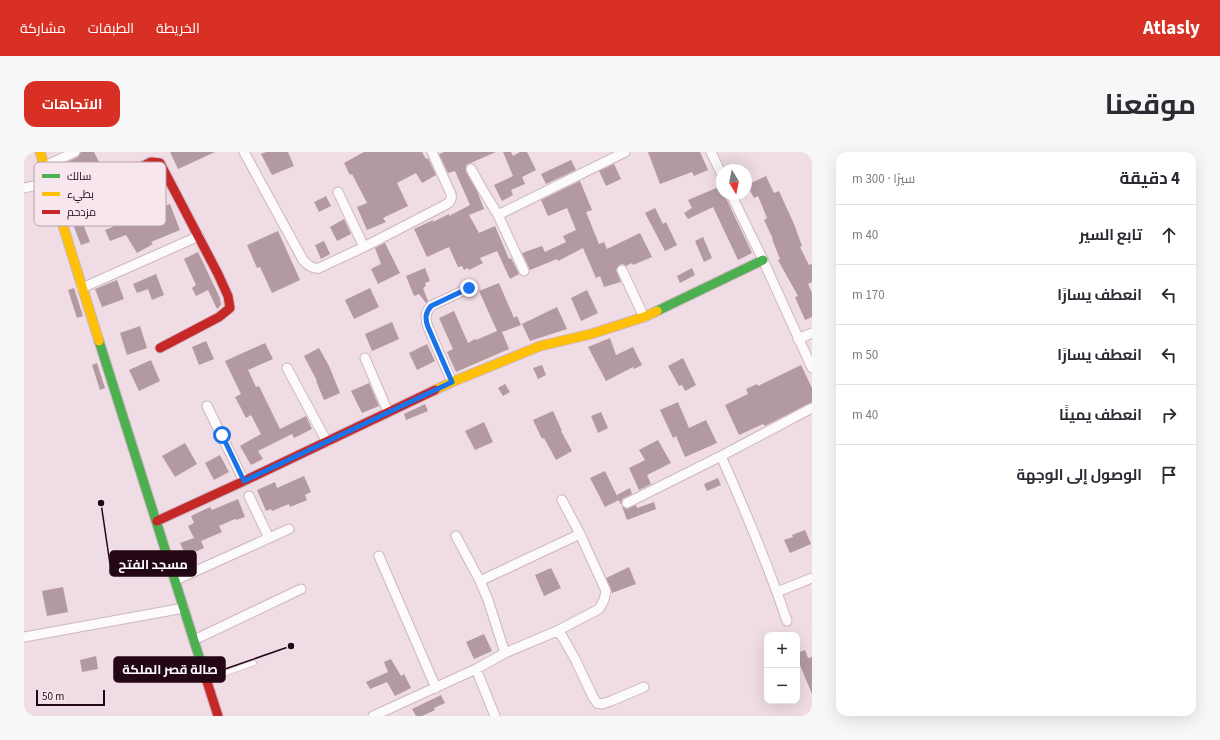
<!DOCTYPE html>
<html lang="ar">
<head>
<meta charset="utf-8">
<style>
  body { margin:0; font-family:"Source Sans 3",Cairo,sans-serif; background:#f7f7f7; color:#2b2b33; direction:rtl }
  .controls { position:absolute; right:12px; bottom:12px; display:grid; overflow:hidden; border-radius:8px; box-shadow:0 4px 16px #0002 }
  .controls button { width:36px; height:36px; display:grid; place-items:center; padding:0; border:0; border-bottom:1px solid #e1e1e2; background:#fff; color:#2b2b33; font:20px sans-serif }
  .compass { position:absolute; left:692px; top:12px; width:36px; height:36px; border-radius:50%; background:#fff; box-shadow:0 4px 16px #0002; rotate:170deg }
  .scale { position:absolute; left:12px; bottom:10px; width:69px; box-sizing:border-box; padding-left:4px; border:2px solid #240716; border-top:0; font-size:11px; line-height:14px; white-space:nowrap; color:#240716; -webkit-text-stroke:3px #f8e6ee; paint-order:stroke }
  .stop { position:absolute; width:12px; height:12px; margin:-9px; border:3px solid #1a73e8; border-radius:50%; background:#fff }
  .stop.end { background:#1a73e8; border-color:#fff; box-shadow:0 1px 4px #0008 }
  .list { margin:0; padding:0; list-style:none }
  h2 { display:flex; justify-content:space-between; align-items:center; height:52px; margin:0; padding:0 16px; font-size:17px }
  h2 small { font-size:13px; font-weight:400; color:#7c7c81 }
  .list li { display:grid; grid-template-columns:26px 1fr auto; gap:12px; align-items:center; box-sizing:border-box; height:60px; padding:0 16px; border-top:1px solid #e1e1e2 }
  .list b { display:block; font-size:15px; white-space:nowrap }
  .list em { font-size:13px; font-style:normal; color:#7c7c81 }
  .icon { flex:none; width:22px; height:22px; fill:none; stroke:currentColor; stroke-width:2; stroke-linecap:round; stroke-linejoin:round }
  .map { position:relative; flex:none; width:788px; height:564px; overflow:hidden; direction:ltr; border-radius:12px }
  header { display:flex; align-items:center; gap:24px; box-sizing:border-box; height:56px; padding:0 20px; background:#d93025; color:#fff }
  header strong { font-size:19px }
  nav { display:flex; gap:22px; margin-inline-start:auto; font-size:14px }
  .intro { display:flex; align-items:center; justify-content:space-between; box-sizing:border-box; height:96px; padding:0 24px }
  h1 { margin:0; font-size:28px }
  .button { padding:10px 18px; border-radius:12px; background:#d93025; color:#fff; font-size:14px; font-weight:700 }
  main { display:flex; gap:24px; padding:0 24px }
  aside { flex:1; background:#fff; border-radius:12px; box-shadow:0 4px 16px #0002 }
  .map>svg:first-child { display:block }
  .building { fill:#b29aa0 }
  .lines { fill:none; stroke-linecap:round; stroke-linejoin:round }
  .lane-casing { stroke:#ceb6c1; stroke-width:6 }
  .street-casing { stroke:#ceb6c1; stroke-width:11 }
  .fast-casing { stroke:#ceb6c1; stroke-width:11 }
  .slow-casing { stroke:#ceb6c1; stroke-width:11 }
  .jam-casing { stroke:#ceb6c1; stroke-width:11 }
  .lane { stroke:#fdfafb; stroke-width:4.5 }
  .street { stroke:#fdfafb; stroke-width:9 }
  .fast { stroke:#4caf50; stroke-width:9 }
  .slow { stroke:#ffc107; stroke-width:9 }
  .jam { stroke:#c62828; stroke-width:9 }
  .route { stroke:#1a73e8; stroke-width:5 }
  .key { fill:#f8e6ee; stroke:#b8a3ad; stroke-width:1 }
  .key-label { font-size:11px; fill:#240716 }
  .leader { fill:none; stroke:#240716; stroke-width:1.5 }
  .callout-dot { fill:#240716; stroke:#f8e6ee; stroke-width:1.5 }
  .callout { fill:#240716; stroke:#240716; stroke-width:1.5 }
  .callout-label { font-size:13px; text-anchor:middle; font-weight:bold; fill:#fff }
</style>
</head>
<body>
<header>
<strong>Atlasly</strong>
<nav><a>الخريطة</a><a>الطبقات</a><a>مشاركة</a></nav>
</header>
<div class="intro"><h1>موقعنا</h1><a class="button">الاتجاهات</a></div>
<main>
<aside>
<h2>4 دقيقة<small>سيرًا · 300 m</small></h2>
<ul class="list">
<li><svg class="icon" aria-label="ahead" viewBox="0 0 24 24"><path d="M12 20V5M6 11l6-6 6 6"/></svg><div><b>تابع السير</b></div><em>40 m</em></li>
<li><svg class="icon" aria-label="left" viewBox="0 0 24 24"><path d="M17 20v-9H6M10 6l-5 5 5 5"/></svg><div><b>انعطف يسارًا</b></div><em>170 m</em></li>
<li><svg class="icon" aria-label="left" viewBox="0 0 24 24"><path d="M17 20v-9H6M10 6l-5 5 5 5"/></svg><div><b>انعطف يسارًا</b></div><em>50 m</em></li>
<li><svg class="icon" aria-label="right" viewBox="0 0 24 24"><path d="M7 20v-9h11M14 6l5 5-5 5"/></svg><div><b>انعطف يمينًا</b></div><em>40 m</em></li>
<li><svg class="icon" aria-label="arrive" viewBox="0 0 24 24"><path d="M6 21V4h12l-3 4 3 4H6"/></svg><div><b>الوصول إلى الوجهة</b></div></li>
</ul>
</aside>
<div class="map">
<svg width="788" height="564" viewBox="0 0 788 564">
  <rect width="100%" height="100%" fill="#efdce4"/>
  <path class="building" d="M57 0H70L82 24 48 41 36 15 41 13V11L54 5Z
    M146 0H191L154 17Z
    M242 0H264L270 14 248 23 237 2Z
    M340 0H398L402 7 404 6 412 23 398 31 392 21 373 31 384 54 359 66 362 70 343 78 333 55 343 51 328 22 326 23 320 11Z
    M420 0H472L442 13V20L453 39 460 57 445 63 455 81 471 74 485 107 487 106 495 122 486 127 473 99 456 106 459 111 445 118 444 116 440 118 438 114 434 115 425 95 403 105 390 77 409 68V70L425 62V64L446 53 431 19 424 21 415 2Z
    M479 0H487L489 4 496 0H503L512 18 498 25 501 32 487 38 489 43 478 49 470 33 489 24Z
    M624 0H676L684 18 670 24 668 20 636 32Z
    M547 8 552 18 522 32 517 22Z
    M590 12 597 27 582 34 575 19Z
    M742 24 750 41 755 39 770 72 778 94 776 95 785 113 788 112V130L784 132 788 141V165L781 168 771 145 774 144 754 108 756 107 748 87H749L740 68 743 66 734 44 730 46 723 33Z
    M124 27 137 55 146 52 156 78 127 90 129 92 113 101 102 83 86 89 81 78 89 75 83 61 59 72 66 90 57 93 45 62 80 47Z
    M556 29 568 58 562 60 575 92 580 90 583 97 616 81 628 105 609 113 608 111 602 114 599 112 595 113 592 118 597 130 580 135 576 124 572 126 559 96 534 109 533 107 506 118 498 101 518 94 521 100 542 90 539 84 552 78 543 56 524 64 517 48Z
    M697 34 698 37V42H700L728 101 714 108 689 55 664 67 660 61 668 56 664 48Z
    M302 44 307 54 295 60 290 50Z
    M631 56 639 72 642 70 653 93 641 99 621 61Z
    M320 67 327 82 313 89 306 75Z
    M254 79 276 128 248 141 236 115 233 116 223 93Z
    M679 85 688 106 680 110 671 89Z
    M300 89 306 102 297 107 291 93Z
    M361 91 376 121 354 132 347 117 357 112 351 96Z
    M174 100 196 146 197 153 193 157 184 138 172 144 168 136 172 133 160 107Z
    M401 116 406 129 401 131 402 134 399 136 404 149 402 151 395 142 390 144 382 124Z
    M668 116 671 123 656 131 653 124Z
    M132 122 140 143 128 148 124 137 113 141 109 132Z
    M93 128 100 147 78 155 71 137Z
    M475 131 490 166 493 164 497 173 478 180 485 197 432 220 423 200 429 197 415 166 430 159 444 191 451 187 452 188 473 179 455 139Z
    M50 136 59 164 53 166 44 138Z
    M346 136 355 155 330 167 321 148Z
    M563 138 574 161 557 169 547 146Z
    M533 155 543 177 506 189 498 172Z
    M368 170 375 187 348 199 341 182Z
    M116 174 123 196 103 203 96 181Z
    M586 186 592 203 609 195 618 213 610 217 609 215 582 229 564 195Z
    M182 189 190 207 175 213 168 195Z
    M241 191 249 207 224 218 232 235 235 234 256 277 282 264 288 277 270 286 268 282 234 299 239 307 227 313 216 294 237 282 227 263 222 266 211 245 217 242 201 209Z
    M403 192 411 209 393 218 385 201Z
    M295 196 305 214 316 241 300 248 292 229H293L280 204Z
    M659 206 672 233 661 239 658 233 655 234 644 214Z
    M127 208 136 229 115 239 105 218Z
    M73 211 81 236 76 238 68 213Z
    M518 213 522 223 514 227 509 216Z
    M777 213 788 236V250L741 274 739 272 715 283 701 253 724 242 722 237 733 232 734 234Z
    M345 231 355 254 338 261 327 239Z
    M481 232 486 240 479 244 474 236Z
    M654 250 665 276 682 268 693 291 661 305 652 284 649 286 636 258Z
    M401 252 404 259 382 268 380 262Z
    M529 259 538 279H537L548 299 532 308 520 286 518 287 509 268Z
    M577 260 584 276 574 281 567 264Z
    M460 270 469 290 451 298 441 279Z
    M634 288 647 311 623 323 627 332 615 338 605 316 621 308 615 298Z
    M161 291 173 312 151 325 138 304Z
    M196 303 205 320 190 328 181 311Z
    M581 319 595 348 581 355 566 326Z
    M280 324 287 340 281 343 283 348 266 355 265 352 248 359 247 357 242 359 233 338 251 330 253 336Z
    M694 326 697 333 683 339 680 332Z
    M606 336 608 342 598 347 597 353 593 343Z
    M214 347 221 365 212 368 211 367 195 374 198 380 177 389 180 396 162 404 156 391 170 386 164 374 170 371 167 364 186 355 188 358Z
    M630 350 632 357 603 368 598 354 603 357 612 353 613 356Z
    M781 378 787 392 766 401 760 388 769 385 768 383Z
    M605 415 612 432 588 441 587 437 582 426Z
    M527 416 537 436 520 444 511 423Z
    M39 435 44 460 23 464 18 439Z
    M460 482 468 499 450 507 442 490Z
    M781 498 784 506 788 505V542L773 506V501Z
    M72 504 74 517 58 520 56 508Z
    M367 507 377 524 380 522 387 536 371 544 363 530 346 537 342 530 364 520 360 510Z
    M417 543 421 551 410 556 411 558 398 564H392L388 557Z"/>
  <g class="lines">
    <g class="lane-casing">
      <path id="lane" d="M184 527 230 511"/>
    </g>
    <g class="street-casing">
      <path id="street" d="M220 0 279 108C284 113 288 117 295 116L340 95 423 52C427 49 428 47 427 42L408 0
        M687 0 698 23
        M21 14 51 0
        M447 17 457 35 474 63 601 0
        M0 36 26 30
        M314 40 340 95
        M707 42 739 108 788 216
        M474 63 500 119
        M598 118 620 165
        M58 136 175 84
        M774 187 788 181
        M341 206 364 260
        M263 216 303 290
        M428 230 404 175C401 166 401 161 407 154L445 136
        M183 254 220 329
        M697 304C721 358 744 413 763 469
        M225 344 245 386
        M603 351 697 304 788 256
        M432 384 456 429 464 448 481 501
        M355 404 412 536
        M152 428 265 377
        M456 429 556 382
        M753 440 788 426
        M533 479 575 457 580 448 582 439 556 382 538 348
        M0 485 160 456
        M170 488 277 437
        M452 517 471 564
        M349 564 452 517 481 501 533 479 538 484 551 507 569 545 573 551 578 552 587 549 620 535"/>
    </g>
    <g class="fast-casing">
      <path id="fast" d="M633 159 739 108
        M75 189 178 514"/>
    </g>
    <g class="slow-casing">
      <path id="slow" d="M16 0 75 189
        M411 238 428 230 516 194 567 182 620 165 633 159"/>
    </g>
    <g class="jam-casing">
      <path id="jam" d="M34 58 127 10 136 11 194 122 204 144 206 156 195 165 136 196
        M133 369 220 329 411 238
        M178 514 194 564"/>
    </g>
    <use href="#lane" class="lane"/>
    <use href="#street" class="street"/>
    <use href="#fast" class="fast"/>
    <use href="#slow" class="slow"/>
    <use href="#jam" class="jam"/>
  </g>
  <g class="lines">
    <path class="route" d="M198 283 220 329 428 230 404 175C401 167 401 161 407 154L445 136"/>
  </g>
  <rect x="10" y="10" width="132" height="64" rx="6" class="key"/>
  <rect x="18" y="22" width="18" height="4" fill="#4caf50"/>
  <rect x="18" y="40" width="18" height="4" fill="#ffc107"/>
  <rect x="18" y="58" width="18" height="4" fill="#c62828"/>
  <g class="key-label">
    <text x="43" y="28">سالك</text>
    <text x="43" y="46">بطيء</text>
    <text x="43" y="64">مزدحم</text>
  </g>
  <path class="leader" d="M77 351L86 412M267 494L201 517"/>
  <g class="callout-dot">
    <circle cx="77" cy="351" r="4"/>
    <circle cx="267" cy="494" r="4"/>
  </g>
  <g class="callout">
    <rect x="86" y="399" width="86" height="25" rx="4"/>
    <rect x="90" y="505" width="111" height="25" rx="4"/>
  </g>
  <g class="callout-label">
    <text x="129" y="417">مسجد الفتح</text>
    <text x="146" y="522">صالة قصر الملكة</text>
  </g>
</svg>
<div class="controls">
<button>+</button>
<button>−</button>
</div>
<svg class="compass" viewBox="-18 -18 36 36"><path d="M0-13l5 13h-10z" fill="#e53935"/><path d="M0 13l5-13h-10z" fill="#7c7c81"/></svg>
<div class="scale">50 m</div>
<div class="stop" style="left:198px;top:283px"></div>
<div class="stop end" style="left:445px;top:136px"></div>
</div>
</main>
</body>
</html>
